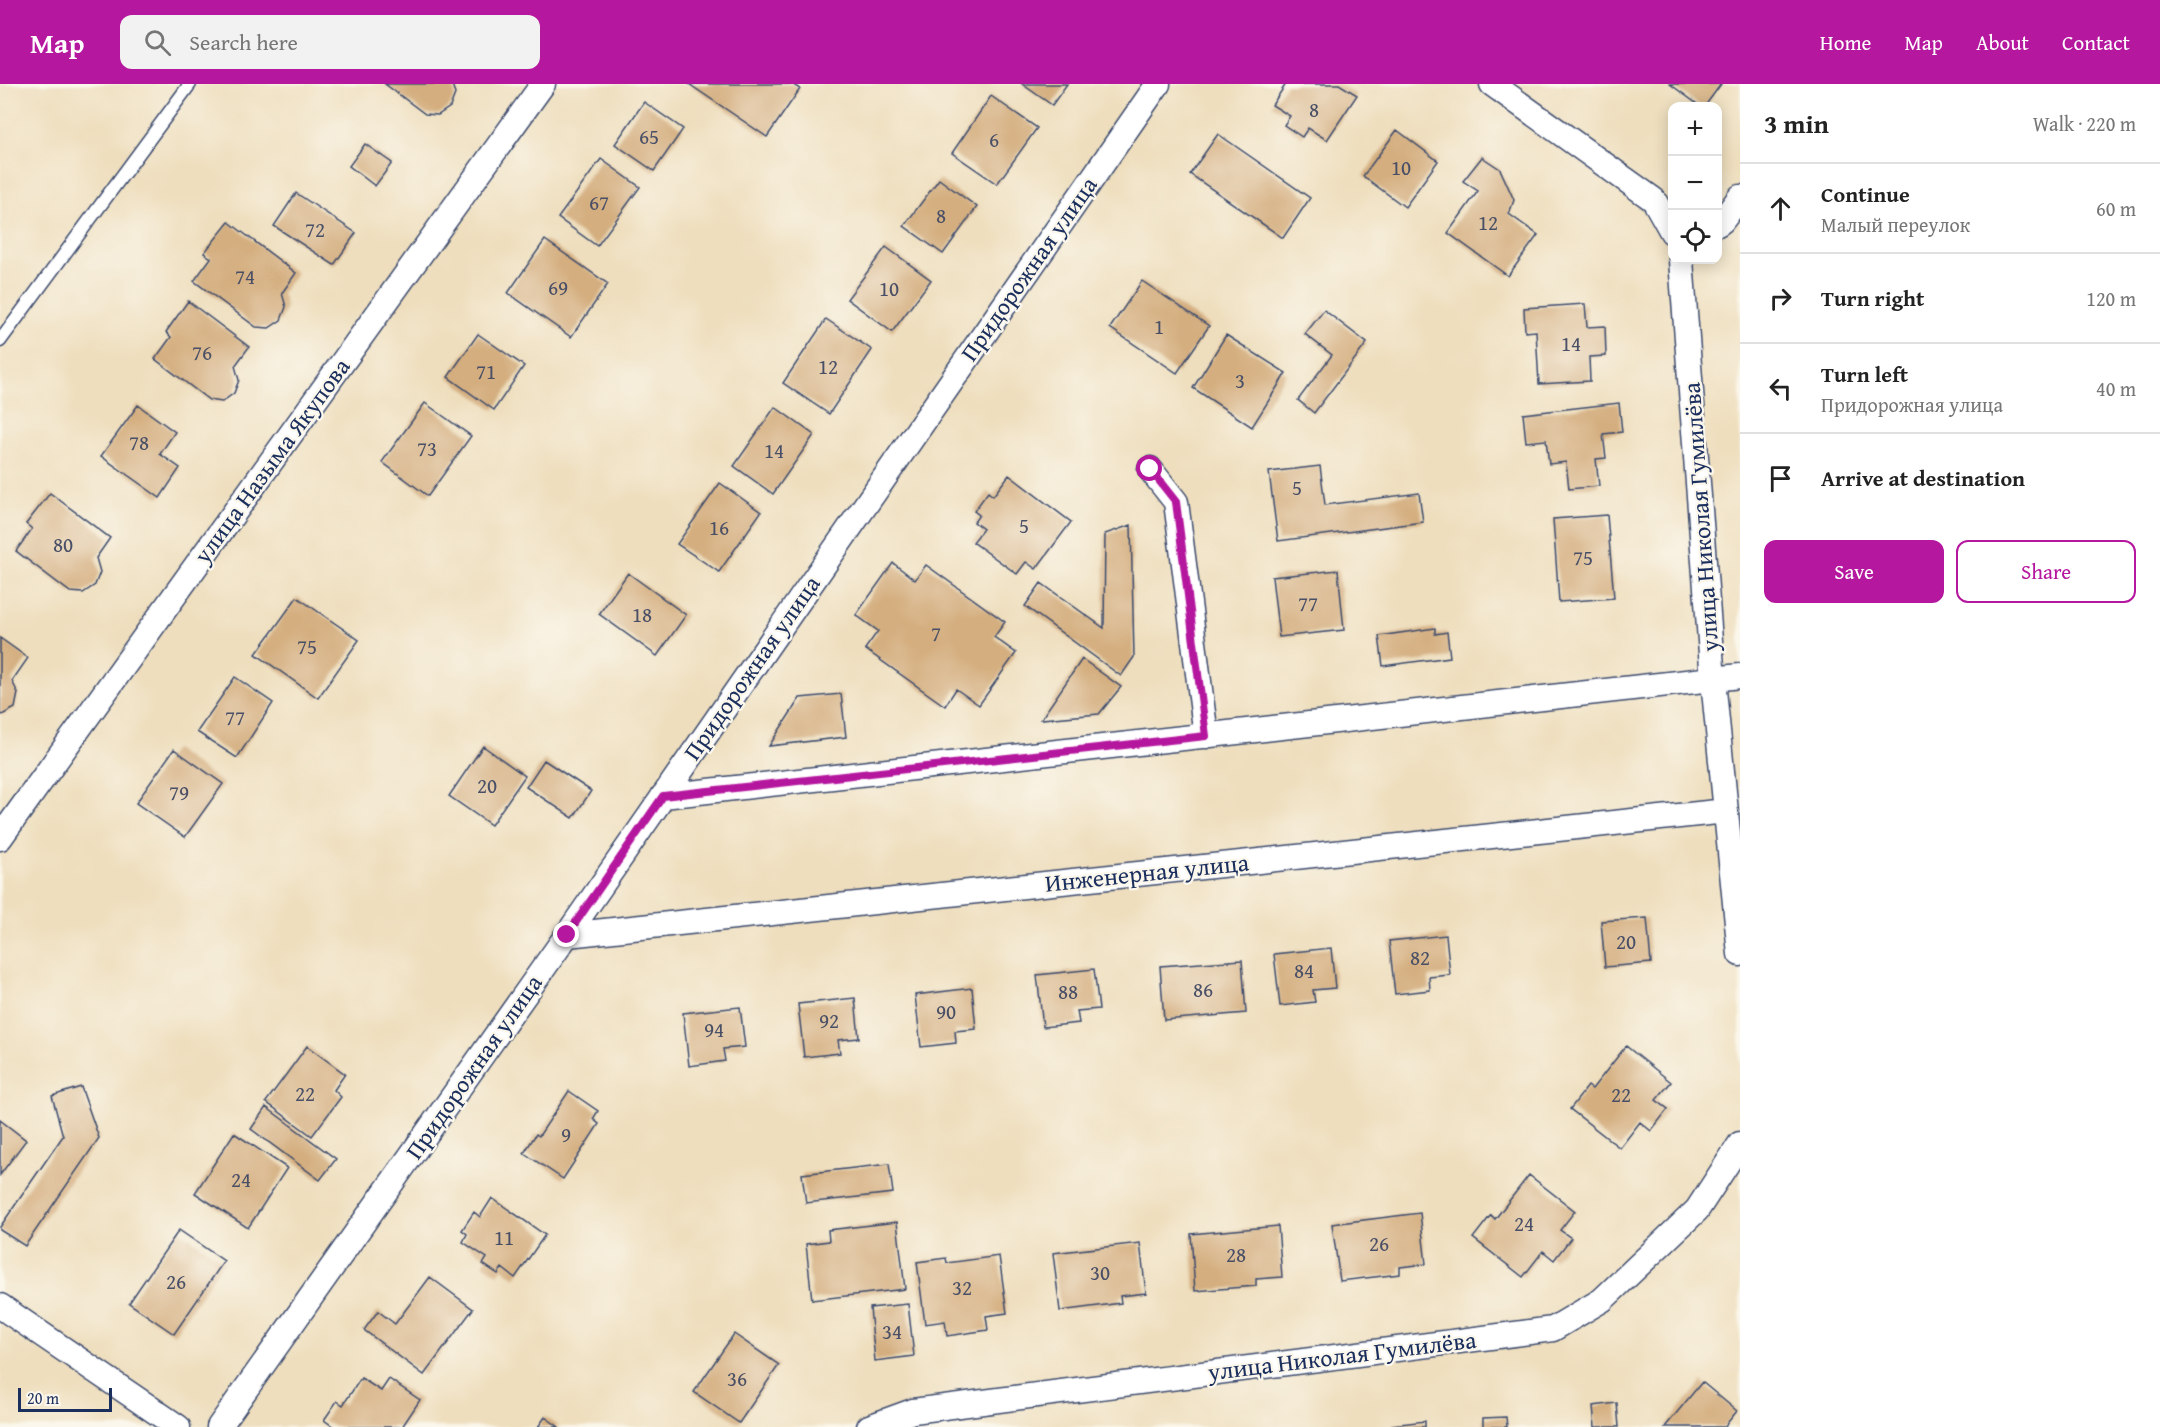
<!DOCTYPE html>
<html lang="en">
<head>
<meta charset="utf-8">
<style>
  body { margin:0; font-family:"Gentium Book Plus",serif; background:#f2f2f2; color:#222 }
  .controls { position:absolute; right:18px; top:18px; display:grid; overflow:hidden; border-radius:12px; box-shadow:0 3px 15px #0003 }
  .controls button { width:54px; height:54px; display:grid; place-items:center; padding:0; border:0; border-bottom:2px solid #e0e0e0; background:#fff; color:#222; font:30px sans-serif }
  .scale { position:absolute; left:18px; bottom:15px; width:94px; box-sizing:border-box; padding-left:6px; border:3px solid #1b2f5e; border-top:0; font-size:16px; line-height:21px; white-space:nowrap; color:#1b2f5e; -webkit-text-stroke:4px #fbf7ec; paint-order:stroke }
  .stop { position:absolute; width:18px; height:18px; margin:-14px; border:4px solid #b5179e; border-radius:50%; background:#fff }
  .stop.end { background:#b5179e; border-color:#fff; box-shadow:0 2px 6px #0008 }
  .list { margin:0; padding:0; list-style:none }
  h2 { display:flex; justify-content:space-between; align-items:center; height:78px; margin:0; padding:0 24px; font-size:26px }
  h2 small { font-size:20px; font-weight:400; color:#767676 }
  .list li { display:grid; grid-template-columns:39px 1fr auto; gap:18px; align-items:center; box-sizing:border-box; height:90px; padding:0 24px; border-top:2px solid #e0e0e0 }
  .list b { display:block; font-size:22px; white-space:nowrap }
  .list p { margin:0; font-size:20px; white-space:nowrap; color:#767676 }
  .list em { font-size:20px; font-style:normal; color:#767676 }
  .actions { display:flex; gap:12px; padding:18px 24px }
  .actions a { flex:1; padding:14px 0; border:2px solid #b5179e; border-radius:12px; text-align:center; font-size:21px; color:#b5179e }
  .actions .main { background:#b5179e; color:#fff }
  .icon { flex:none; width:33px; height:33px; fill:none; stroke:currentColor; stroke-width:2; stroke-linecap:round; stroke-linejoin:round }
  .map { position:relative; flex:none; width:1740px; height:1343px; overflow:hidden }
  header { display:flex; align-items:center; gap:36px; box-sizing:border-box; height:84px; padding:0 30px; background:#b5179e; color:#fff }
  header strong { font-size:28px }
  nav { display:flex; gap:33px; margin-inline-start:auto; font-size:21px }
  .search { width:420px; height:54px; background:#f2f2f2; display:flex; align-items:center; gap:15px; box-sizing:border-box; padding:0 21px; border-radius:12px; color:#767676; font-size:22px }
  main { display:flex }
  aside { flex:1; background:#fff }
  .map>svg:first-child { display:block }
  .building { fill:#d4ae7f }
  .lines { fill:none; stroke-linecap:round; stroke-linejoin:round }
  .lane-casing { stroke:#3b496c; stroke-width:15 }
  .street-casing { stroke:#3b496c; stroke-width:27 }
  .lane { stroke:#fff; stroke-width:12 }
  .street { stroke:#fff; stroke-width:24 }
  .route { stroke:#b5179e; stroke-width:8 }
  .labels { text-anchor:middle; stroke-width:4.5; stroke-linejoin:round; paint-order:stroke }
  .number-label { font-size:21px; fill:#494f66 }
  .street-label { font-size:24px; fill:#1b2f5e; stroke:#fbf7ec }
</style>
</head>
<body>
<header>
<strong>Map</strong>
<div class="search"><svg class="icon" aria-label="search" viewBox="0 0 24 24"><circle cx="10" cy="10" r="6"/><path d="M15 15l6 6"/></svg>Search here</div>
<nav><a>Home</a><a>Map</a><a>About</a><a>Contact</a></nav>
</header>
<main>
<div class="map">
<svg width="1740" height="1343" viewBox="0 0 1740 1343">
  <rect width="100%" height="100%" fill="#fbf7ec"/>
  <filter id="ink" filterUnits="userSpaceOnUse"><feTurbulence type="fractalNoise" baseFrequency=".0167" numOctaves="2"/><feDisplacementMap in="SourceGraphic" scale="12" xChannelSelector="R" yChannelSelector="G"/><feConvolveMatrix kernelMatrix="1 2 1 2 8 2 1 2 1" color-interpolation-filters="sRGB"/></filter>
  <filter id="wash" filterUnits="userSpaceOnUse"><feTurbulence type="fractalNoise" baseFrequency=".008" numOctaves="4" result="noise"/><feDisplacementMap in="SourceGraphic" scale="24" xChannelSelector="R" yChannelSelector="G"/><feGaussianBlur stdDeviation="1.35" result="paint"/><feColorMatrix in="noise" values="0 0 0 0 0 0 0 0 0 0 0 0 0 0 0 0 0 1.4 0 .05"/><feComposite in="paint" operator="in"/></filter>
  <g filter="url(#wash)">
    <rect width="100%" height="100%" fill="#eedebd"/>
    <g id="blocks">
      <path class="building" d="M385 0H452L455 10 450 23 438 31 425 30Z
        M689 0H792L800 5 767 53Z
        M1022 0H1067L1052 21Z
        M1286 0H1339L1357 11 1327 56 1308 44 1302 53 1284 41 1290 32 1272 21Z
        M1670 0H1721L1705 22H1700Z
        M991 12 1037 44 997 100 952 69Z
        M644 18 683 45 654 87 615 60Z
        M1397 46 1438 77 1405 123 1363 92Z
        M1218 50 1310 114 1283 154 1190 90Z
        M365 60 392 79 375 102 349 82Z
        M1482 73 1500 85 1514 116 1509 130 1538 151 1508 192 1448 149 1478 107 1463 97Z
        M601 75 640 103 597 162 558 134Z
        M939 95 977 123 943 170 904 142Z
        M296 109 356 149 334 181 274 142Z
        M229 138 296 189 282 209 286 223 281 236 269 244 256 243 194 197 211 174 204 169Z
        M545 156 608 200 571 253 508 209Z
        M886 163 931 196 892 248 847 215Z
        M1142 197 1209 242 1177 289 1110 244Z
        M188 217 249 263 235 282 239 296 234 309 222 318 209 316 155 275 171 253 166 248Z
        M1585 220 1587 243 1605 242 1606 272 1589 273 1590 297 1539 300 1536 247 1525 248 1524 224Z
        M1324 226 1367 259 1314 329 1298 316 1332 271 1305 250Z
        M826 235 872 266 829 330 783 299Z
        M478 250 524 282 494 326 448 293Z
        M1226 251 1286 289 1252 343 1193 304Z
        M425 319 471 352 428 412 382 378Z
        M1619 319 1622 348 1603 350 1606 374 1596 375 1599 402 1569 405 1566 378 1549 380 1546 356 1526 358 1523 330Z
        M138 321 175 348 160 370 180 384 160 414 101 372Z
        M775 323 814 351 773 410 734 382Z
        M1320 382 1325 421 1419 409 1423 438 1278 457 1269 388Z
        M1009 391 1071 438 1036 485 1026 478 1017 490 973 458 983 445 974 438 979 431 974 427 988 408 993 412Z
        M720 399 761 428 719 488 677 460Z
        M50 409 110 454 96 474 100 488 95 501 83 509 70 508 16 467 32 445 26 440Z
        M1607 431 1614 514 1559 518 1553 435Z
        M1131 441 1134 573 1121 592 1025 522 1041 499 1104 544 1105 450Z
        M893 479 915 496 926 481 1005 538 994 553 1016 569 979 621 956 605 945 622 865 565 878 547 856 531Z
        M1338 486 1344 546 1279 553 1272 493Z
        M628 489 686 531 657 572 599 530Z
        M297 513 359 556 318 614 256 570Z
        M1435 544V550L1447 548 1450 573 1383 582 1379 552Z
        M0 554 28 574 12 597 18 609 15 624 2 631 0 630Z
        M1082 575 1121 603 1099 630 1041 635Z
        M235 593 273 619 237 674 197 648Z
        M841 610 846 653 769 662 800 614Z
        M483 662 525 692 491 741 449 712Z
        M174 665 223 700 185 753 136 719Z
        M544 676 591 707 573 734 526 703Z
        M1647 834 1651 879 1605 883 1601 837Z
        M1446 851 1450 891 1429 893 1430 906 1395 910 1389 857Z
        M1331 864 1335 904 1313 906 1315 918 1280 922 1274 870Z
        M1242 876 1246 929 1164 936 1160 882Z
        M1094 885 1099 925 1077 927 1079 939 1043 943 1037 891Z
        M972 904 976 945 955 947 956 959 921 963 915 911Z
        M855 914 859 954 838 956 840 969 804 973 798 920Z
        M740 923 745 963 723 965 725 977 689 982 683 929Z
        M307 962 345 990 334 1006 341 1013 312 1052 266 1018Z
        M1626 962 1671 998 1656 1016 1668 1025 1651 1047 1640 1038 1620 1064 1570 1025 1588 1002 1592 1005Z
        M81 1003 99 1054 25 1162 0 1146V1143L63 1052 52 1012Z
        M569 1007 598 1027 593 1035 599 1040 563 1095 524 1069 536 1050 539 1052Z
        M266 1023 336 1075 320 1096 251 1045Z
        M0 1036 26 1056 0 1091Z
        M234 1049 287 1084 248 1144 195 1109Z
        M889 1080 893 1109 806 1119 802 1090Z
        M1529 1091 1575 1127 1560 1146 1571 1154 1554 1176 1543 1167 1523 1193 1473 1154 1491 1131 1495 1135Z
        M492 1114 545 1151 515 1194 502 1184 498 1190 483 1180 487 1174 463 1158 467 1150 462 1146 474 1128 480 1133Z
        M1420 1129 1426 1180 1400 1183V1190L1340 1197 1332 1140Z
        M897 1138 905 1205 812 1216 806 1160 829 1157 828 1146Z
        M1278 1142 1282 1193 1256 1195V1202L1195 1207 1191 1150Z
        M179 1146 224 1177 174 1250 129 1219Z
        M1140 1159 1146 1209 1120 1212 1121 1219 1060 1227 1053 1169Z
        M999 1172 1007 1229 986 1232 988 1246 947 1252 945 1237 925 1240 917 1178 946 1174 947 1179Z
        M430 1193 473 1225 424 1291 364 1246 378 1227 395 1240Z
        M908 1220 914 1272 875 1277 870 1224Z
        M734 1250 779 1281 739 1339 694 1308Z
        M361 1294 381 1307 389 1295 420 1316 402 1343H334L324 1336 337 1317 343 1321Z
        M1702 1298 1737 1327 1724 1343H1665Z
        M1617 1319 1619 1343H1595L1593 1322Z
        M545 1333 559 1343H538Z
        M1506 1333 1507 1343H1483V1334Z
        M1425 1337V1343H1392V1341Z"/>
    </g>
  </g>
  <g filter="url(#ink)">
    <use href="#blocks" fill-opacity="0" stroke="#3b496c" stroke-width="1.5"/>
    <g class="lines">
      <g class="lane-casing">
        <path id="lane" d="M0 257 190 0"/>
      </g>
      <g class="street-casing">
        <path id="street" d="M1492 0 1654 116 1672 148
          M1718 140 1722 137 1740 113
          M1681 176 1713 596 1740 870
          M1150 385 1176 418 1206 652
          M663 712 1740 592
          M0 754 543 0
          M567 851 1726 727
          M0 1222 178 1343
          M219 1343 567 851 1158 0
          M869 1343 913 1327 1553 1245 1602 1216 1697 1126 1740 1060"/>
      </g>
      <use href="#lane" class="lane"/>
      <use href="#street" class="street"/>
    </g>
  </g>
  <g class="lines" filter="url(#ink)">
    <path class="route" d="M567 851 663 712 1206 652 1176 418 1150 385"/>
  </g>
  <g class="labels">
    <g class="number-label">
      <text x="1314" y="33">8</text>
      <text x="649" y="60">65</text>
      <text x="994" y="63">6</text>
      <text x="1401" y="91">10</text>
      <text x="599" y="126">67</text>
      <text x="941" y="139">8</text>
      <text x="1488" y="146">12</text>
      <text x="315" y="153">72</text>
      <text x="245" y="200">74</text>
      <text x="558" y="211">69</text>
      <text x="889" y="212">10</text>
      <text x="1159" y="250">1</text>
      <text x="1571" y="267">14</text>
      <text x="202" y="276">76</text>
      <text x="828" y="290">12</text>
      <text x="486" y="295">71</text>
      <text x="1240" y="304">3</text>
      <text x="139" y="366">78</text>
      <text x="427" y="372">73</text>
      <text x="774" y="374">14</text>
      <text x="1297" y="411">5</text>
      <text x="1024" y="449">5</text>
      <text x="719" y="451">16</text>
      <text x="63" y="468">80</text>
      <text x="1583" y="481">75</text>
      <text x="1308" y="527">77</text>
      <text x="642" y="538">18</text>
      <text x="936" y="557">7</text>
      <text x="307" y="570">75</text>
      <text x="235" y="641">77</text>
      <text x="487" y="709">20</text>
      <text x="179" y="716">79</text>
      <text x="1626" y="865">20</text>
      <text x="1420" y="881">82</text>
      <text x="1304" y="894">84</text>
      <text x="1203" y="913">86</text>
      <text x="1068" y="915">88</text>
      <text x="946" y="935">90</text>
      <text x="829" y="944">92</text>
      <text x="714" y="953">94</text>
      <text x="305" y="1017">22</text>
      <text x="1621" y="1018">22</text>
      <text x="566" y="1058">9</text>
      <text x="241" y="1103">24</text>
      <text x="1524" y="1147">24</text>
      <text x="504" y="1161">11</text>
      <text x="1379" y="1167">26</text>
      <text x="1236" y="1178">28</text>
      <text x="1100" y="1196">30</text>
      <text x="176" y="1205">26</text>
      <text x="962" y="1211">32</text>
      <text x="892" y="1255">34</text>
      <text x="737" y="1302">36</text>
    </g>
    <g class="street-label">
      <text transform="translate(1029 185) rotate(-55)" y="8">Придорожная улица</text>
      <text transform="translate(272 377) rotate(-54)" y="8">улица Назыма Якупова</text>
      <text transform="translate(1701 433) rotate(-94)" y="8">улица Николая Гумилёва</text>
      <text transform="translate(752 584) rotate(-55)" y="8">Придорожная улица</text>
      <text transform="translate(1147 789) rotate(-6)" y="8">Инженерная улица</text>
      <text transform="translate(474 983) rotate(-55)" y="8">Придорожная улица</text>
      <text transform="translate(1342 1272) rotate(-7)" y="8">улица Николая Гумилёва</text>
    </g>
  </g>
</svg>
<div class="controls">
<button>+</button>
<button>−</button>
<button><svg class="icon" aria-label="locate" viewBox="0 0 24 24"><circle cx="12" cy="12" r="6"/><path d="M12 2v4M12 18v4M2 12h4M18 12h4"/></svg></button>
</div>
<div class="scale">20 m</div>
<div class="stop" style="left:1150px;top:385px"></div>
<div class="stop end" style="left:567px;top:851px"></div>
</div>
<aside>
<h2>3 min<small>Walk · 220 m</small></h2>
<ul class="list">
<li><svg class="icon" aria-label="ahead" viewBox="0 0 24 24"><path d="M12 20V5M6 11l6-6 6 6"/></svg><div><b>Continue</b><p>Малый переулок</p></div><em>60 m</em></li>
<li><svg class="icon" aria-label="right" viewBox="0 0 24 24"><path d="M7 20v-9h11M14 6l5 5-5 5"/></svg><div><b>Turn right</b></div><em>120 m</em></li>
<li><svg class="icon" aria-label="left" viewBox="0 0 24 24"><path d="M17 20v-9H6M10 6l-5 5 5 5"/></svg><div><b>Turn left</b><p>Придорожная улица</p></div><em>40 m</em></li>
<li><svg class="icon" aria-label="arrive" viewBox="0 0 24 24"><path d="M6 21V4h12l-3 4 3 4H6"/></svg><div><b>Arrive at destination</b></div></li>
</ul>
<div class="actions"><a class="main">Save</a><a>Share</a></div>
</aside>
</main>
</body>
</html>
